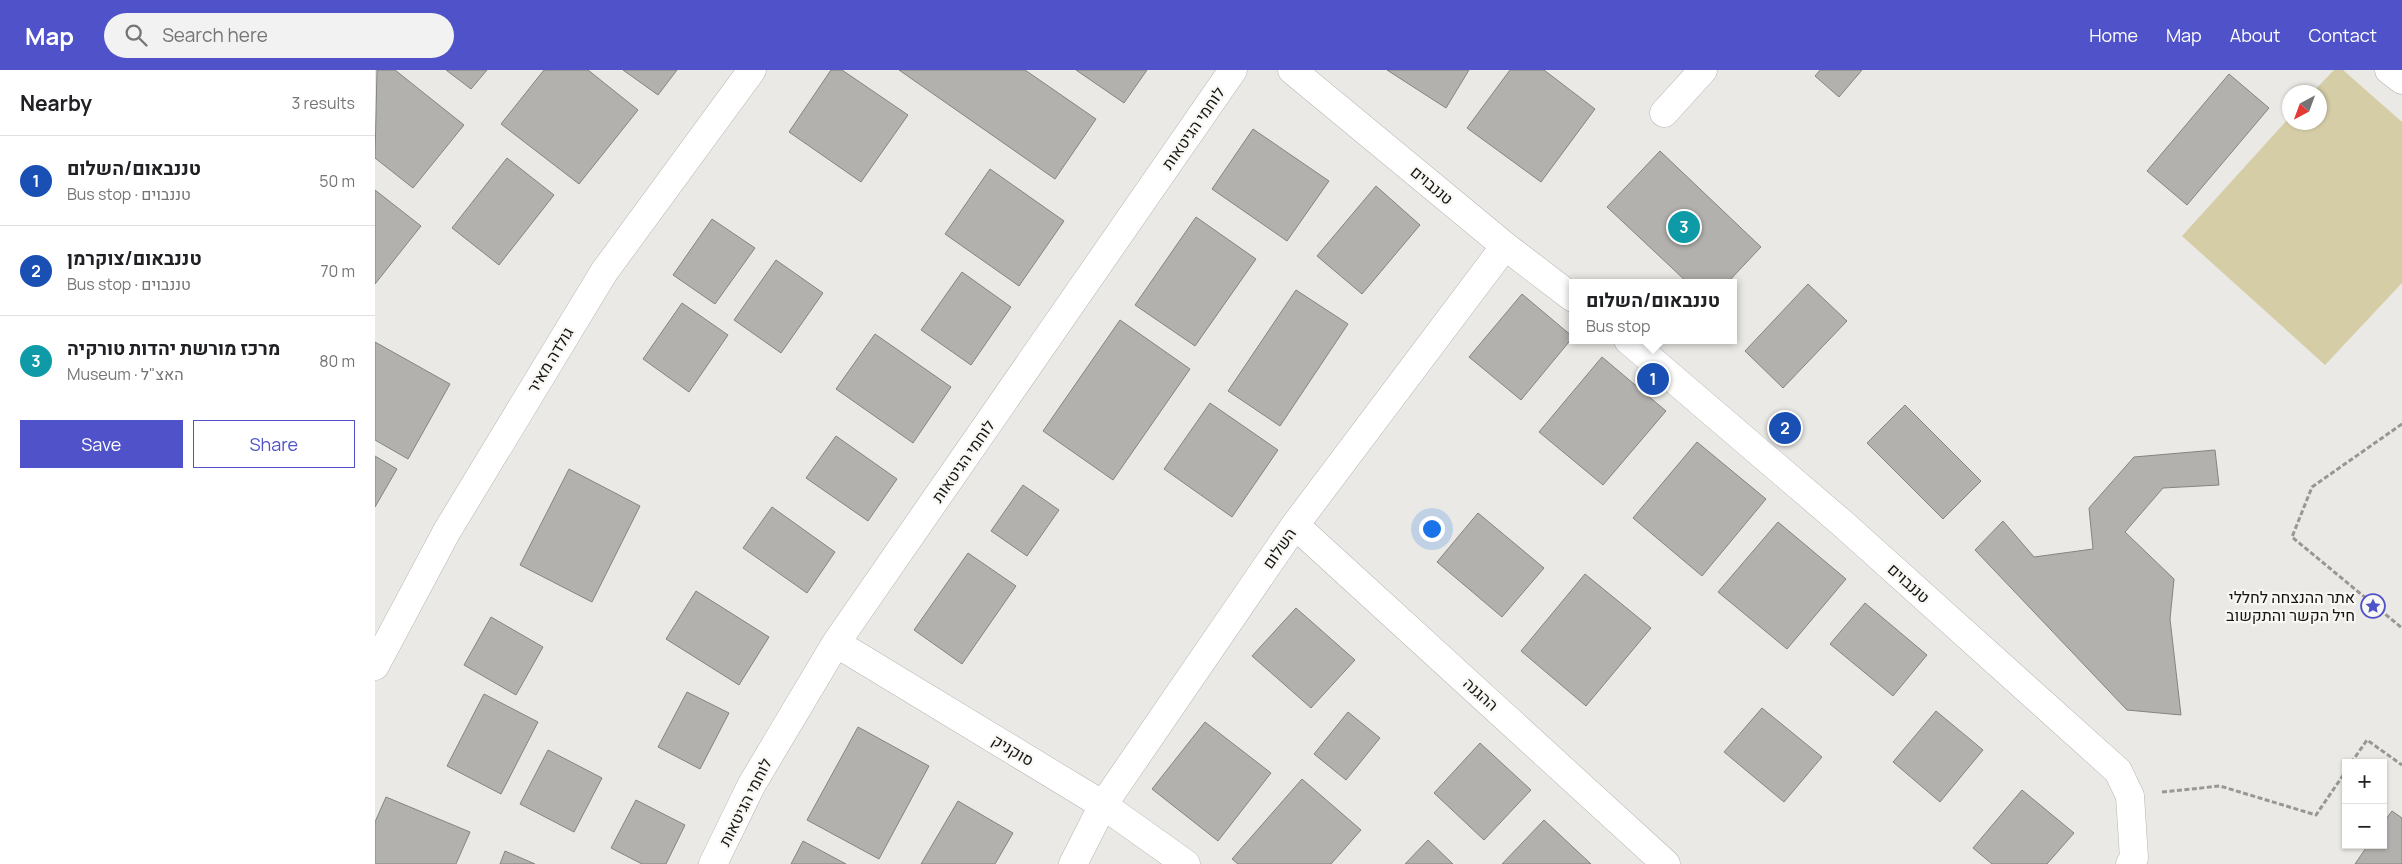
<!DOCTYPE html>
<html lang="en">
<head>
<meta charset="utf-8">
<style>
  body { margin:0; font-family:Manrope,Heebo,sans-serif; background:#f2f2f2; color:#202124 }
  .controls { position:absolute; right:15px; bottom:15px; display:grid; overflow:hidden; border-radius:0px; box-shadow:0 1px 4px #0004 }
  .controls button { width:45px; height:45px; display:grid; place-items:center; padding:0; border:0; border-bottom:1px solid #e0e0e0; background:#fff; color:#202124; font:25px sans-serif }
  .compass { position:absolute; left:1907px; top:15px; width:45px; height:45px; border-radius:50%; background:#fff; box-shadow:0 1px 4px #0004; rotate:221deg }
  .you { position:absolute; left:1056px; top:458px; width:18px; height:18px; margin:-12px; border:4px solid #fff; border-radius:50%; background:#1a73e8; box-shadow:0 0 0 8px #1a73e833 }
  .badge { display:grid; place-items:center; width:32px; height:32px; border-radius:50%; background:#4f52c8; color:#fff; font-size:16px; font-weight:700 }
  .pin { position:absolute; translate:-50% -50%; border:2px solid #fff; box-shadow:0 1px 5px #0006 }
  .popup { position:absolute; left:1194px; top:209px; width:168px; height:65px; box-sizing:border-box; display:grid; place-content:center; border-radius:0px; background:#fff; filter:drop-shadow(0 1px 4px #0005); font-size:16px; white-space:nowrap; color:#757577 }
  .popup b { font-size:19px; color:#202124 }
  .popup::after { content:''; position:absolute; left:50%; top:100%; margin-left:-10px; border:10px solid transparent; border-top-color:#fff }
  .list { margin:0; padding:0; list-style:none }
  h2 { display:flex; justify-content:space-between; align-items:center; height:65px; margin:0; padding:0 20px; font-size:21px }
  h2 small { font-size:16px; font-weight:400; color:#757577 }
  .list li { display:grid; grid-template-columns:32px 1fr auto; gap:15px; align-items:center; box-sizing:border-box; height:90px; padding:0 20px; border-top:1px solid #e0e0e0 }
  .list b { display:block; font-size:19px; white-space:nowrap }
  .list p { margin:0; font-size:16px; white-space:nowrap; color:#757577 }
  .list em { font-size:16px; font-style:normal; color:#757577 }
  .actions { display:flex; gap:10px; padding:15px 20px }
  .actions a { flex:1; padding:11px 0; border:1px solid #4f52c8; border-radius:0px; text-align:center; font-size:18px; color:#4f52c8 }
  .actions .main { background:#4f52c8; color:#fff }
  .icon { flex:none; width:28px; height:28px; fill:none; stroke:currentColor; stroke-width:2; stroke-linecap:round; stroke-linejoin:round }
  .map { position:relative; flex:none; width:2027px; height:794px; overflow:hidden }
  header { display:flex; align-items:center; gap:30px; box-sizing:border-box; height:70px; padding:0 25px; background:#4f52c8; color:#fff }
  header strong { font-size:24px }
  nav { display:flex; gap:28px; margin-inline-start:auto; font-size:18px }
  .search { width:350px; height:45px; background:#f2f2f2; display:flex; align-items:center; gap:12px; box-sizing:border-box; padding:0 18px; border-radius:28px; color:#757577; font-size:19px }
  main { display:flex }
  aside { flex:1; background:#fff }
  .map>svg:first-child { display:block }
  .green { fill:#d5cda6 }
  .building { fill:#b2b1ae; stroke:#858480 }
  .lines { fill:none; stroke-linecap:round; stroke-linejoin:round }
  .minor-casing { stroke:#b6b5b1; stroke-width:29 }
  .tertiary-casing { stroke:#b6b5b1; stroke-width:29 }
  .path { stroke:#989794; stroke-width:3; stroke-dasharray:5 2.5; stroke-linecap:butt }
  .minor { stroke:#fff; stroke-width:28 }
  .tertiary { stroke:#fff; stroke-width:28 }
  .labels { text-anchor:middle; stroke-width:4.5; stroke-linejoin:round; paint-order:stroke }
  .street-label { font-size:16px; fill:#151513; stroke:#f8f7f3 }
  .poi-label { font-size:16px; fill:#151513; stroke:#f8f7f3; text-anchor:end }
</style>
</head>
<body>
<header>
<strong>Map</strong>
<div class="search"><svg class="icon" aria-label="search" viewBox="0 0 24 24"><circle cx="10" cy="10" r="6"/><path d="M15 15l6 6"/></svg>Search here</div>
<nav><a>Home</a><a>Map</a><a>About</a><a>Contact</a></nav>
</header>
<main>
<aside>
<h2>Nearby<small>3 results</small></h2>
<ul class="list">
<li><span class="badge" style="background:#1a4fb4">1</span><div><b>טננבאום/השלום</b><p>Bus stop · טננבוים</p></div><em>50 m</em></li>
<li><span class="badge" style="background:#1a4fb4">2</span><div><b>טננבאום/צוקרמן</b><p>Bus stop · טננבוים</p></div><em>70 m</em></li>
<li><span class="badge" style="background:#0f9aa8">3</span><div><b>מרכז מורשת יהדות טורקיה</b><p>Museum · האצ&quot;ל</p></div><em>80 m</em></li>
</ul>
<div class="actions"><a class="main">Save</a><a>Share</a></div>
</aside>
<div class="map">
<svg width="2027" height="794" viewBox="0 0 2027 794">
  <rect width="100%" height="100%" fill="#eae9e5"/>
  <path class="green" d="M1959 0H1968L2027 52V213L1950 295 1807 166 1914 48V52H1944V22H1938Z"/>
  <path class="building" d="M2 0H20L89 55 38 118 0 88Z
    M71 0H112L96 19Z
    M169 0H213L263 40 204 114 126 54Z
    M248 0H302L283 25Z
    M456 0H467L533 45 486 112 414 62Z
    M524 0H650L721 49 680 109Z
    M701 0H772L749 33Z
    M1012 0H1094L1071 38Z
    M1135 0H1169L1220 39 1166 112 1092 58Z
    M1445 0H1487L1464 27 1440 6Z
    M1854 4 1894 38 1812 135 1772 101Z
    M878 59 954 111 912 171 837 119Z
    M1285 81 1386 177 1352 213H1313L1232 137Z
    M132 88 179 125 124 195 77 158Z
    M615 99 689 151 644 216 570 164Z
    M1001 116 1045 155 987 224 942 186Z
    M0 120 46 156 0 214Z
    M821 147 881 189 820 276 760 235Z
    M337 149 380 178 340 234 298 205Z
    M401 190 448 223 406 283 359 250Z
    M587 202 636 237 596 295 546 260Z
    M1433 214 1472 251 1408 318 1370 281Z
    M921 220 973 254 905 356 853 321Z
    M1147 224 1198 267 1146 330 1094 287Z
    M307 233 353 265 314 322 268 289Z
    M745 250 815 299 738 410 668 361Z
    M500 264 576 317 538 373 461 319Z
    M0 272 75 314 33 389 0 370Z
    M1227 287 1291 341 1228 415 1164 362Z
    M835 333 903 380 857 447 789 399Z
    M1530 335 1606 411 1568 449 1492 373Z
    M461 366 522 409 493 451 431 408Z
    M1322 372 1391 429 1327 506 1258 448Z
    M1840 380 1844 415 1788 418 1750 462 1799 509 1795 549 1806 645 1752 640 1600 480 1628 451 1659 487 1718 479 1714 438 1759 387Z
    M0 386 22 399 0 437Z
    M194 399 265 436 217 532 145 495Z
    M648 415 684 440 652 486 616 461Z
    M397 437 460 482 432 523 368 478Z
    M1103 443 1169 498 1127 547 1062 492Z
    M1403 452 1471 509 1412 579 1343 522Z
    M593 483 641 516 587 594 539 560Z
    M1210 504 1276 558 1211 636 1146 581Z
    M321 521 394 567 364 615 291 569Z
    M1490 533 1552 585 1518 626 1455 574Z
    M921 538 980 590 936 638 877 586Z
    M116 547 168 577 141 625 89 595Z
    M312 622 354 643 325 699 283 677Z
    M109 624 163 652 126 724 72 696Z
    M1387 638 1447 687 1409 732 1349 682Z
    M1561 641 1608 680 1565 732 1518 692Z
    M973 642 1005 668 971 710 939 684Z
    M830 652 896 703 843 771 777 719Z
    M483 657 554 696 504 789 432 750Z
    M1105 673 1156 720 1109 770 1059 723Z
    M173 680 227 708 199 762 145 734Z
    M927 709 986 760 956 794H863L857 789Z
    M1647 720 1699 763 1672 794H1617L1598 778Z
    M11 727 95 762 81 794H0V752Z
    M261 730 310 755 291 794H267L236 778Z
    M583 731 638 763 620 794H546Z
    M2017 741 2027 748V794H1980L1993 775H2008V753Z
    M1169 750 1216 794H1127Z
    M1053 770 1078 794H1030Z
    M428 771 471 794H416Z
    M130 781 160 794H125Z"/>
  <g class="lines">
    <g class="minor-casing">
      <path id="minor" d="M917 0 1130 176 1198 228
        M1289 43 1328 0
        M1253 270 1467 453 1743 701 1755 726 1759 788 1755 794
        M920 455 1291 794
        M461 573 728 735 811 794
        M0 596 72 461 229 202 377 0
        M338 794 377 714 461 573 858 0
        M698 794 728 735 920 455 1130 176"/>
    </g>
    <g class="tertiary-casing">
      <path id="tertiary" d="M2014 0 2027 10"/>
    </g>
    <path class="path" d="M2027 354 1937 417 1917 467 2027 558
      M1976 693 1992 670 2027 695
      M1787 722 1845 716 1941 745 1971 701"/>
    <use href="#minor" class="minor"/>
    <use href="#tertiary" class="tertiary"/>
  </g>
  <defs>
    <g id="sight-ring" transform="scale(1.25)"><circle r="9.5" fill="#f8f7f3" stroke="#4f52c8" stroke-width="1.5"/><path d="M0-6L1.8-2.2L6-1.7L2.9 1.2L3.7 5.4L0 3.3L-3.7 5.4L-2.9 1.2L-6-1.7L-1.8-2.2Z" fill="#4f52c8"/></g>
  </defs>
  <g fill-rule="evenodd">
    <use href="#sight-ring" x="1998" y="536"/>
  </g>
  <g class="labels">
    <g class="street-label">
      <text transform="translate(818 58) rotate(-55)" y="6">לוחמי הגיטאות</text>
      <text transform="translate(1057 115) rotate(40)" y="6">טננבוים</text>
      <text transform="translate(175 290) rotate(-59)" y="6">גולדה מאיר</text>
      <text transform="translate(588 391) rotate(-55)" y="6">לוחמי הגיטאות</text>
      <text transform="translate(904 478) rotate(-55)" y="6">השלום</text>
      <text transform="translate(1534 513) rotate(42)" y="6">טננבוים</text>
      <text transform="translate(1106 624) rotate(42)" y="6">ההגנה</text>
      <text transform="translate(638 680) rotate(31)" y="6">סוקניק</text>
      <text transform="translate(370 732) rotate(-63)" y="6">לוחמי הגיטאות</text>
    </g>
    <g class="poi-label">
      <text x="1980" y="533">אתר ההנצחה לחללי<tspan x="1980" dy="18">חיל הקשר והתקשוב</tspan></text>
    </g>
  </g>
</svg>
<div class="controls">
<button>+</button>
<button>−</button>
</div>
<svg class="compass" viewBox="-18 -18 36 36"><path d="M0-13l5 13h-10z" fill="#e53935"/><path d="M0 13l5-13h-10z" fill="#757577"/></svg>
<div class="you"></div>
<div class="pin badge" style="left:1278px;top:309px;background:#1a4fb4">1</div>
<div class="popup"><b>טננבאום/השלום</b>Bus stop</div>
<div class="pin badge" style="left:1410px;top:358px;background:#1a4fb4">2</div>
<div class="pin badge" style="left:1309px;top:157px;background:#0f9aa8">3</div>
</div>
</main>
</body>
</html>
